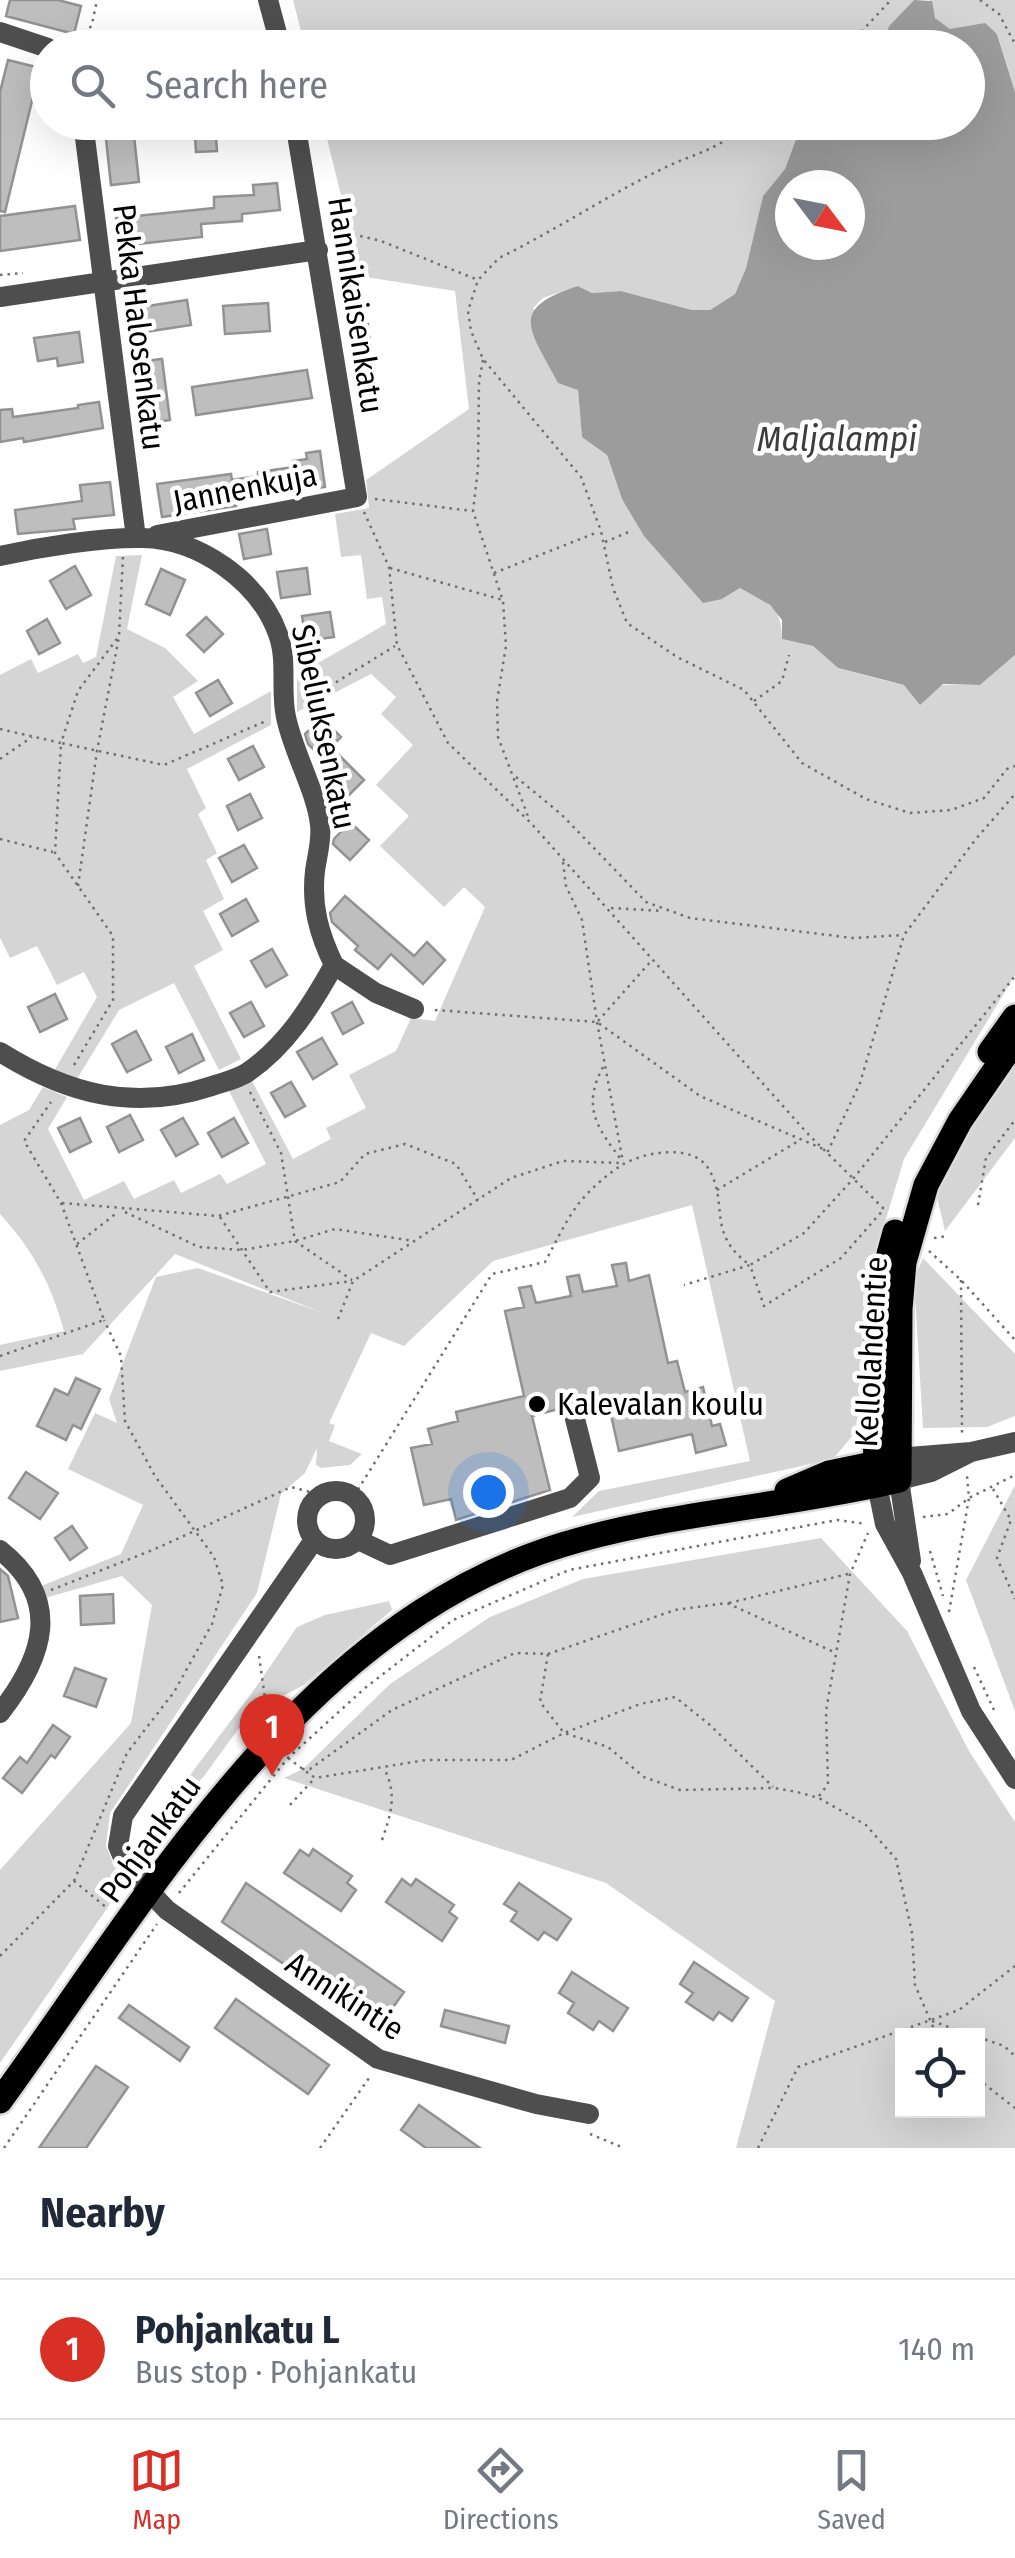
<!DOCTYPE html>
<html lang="en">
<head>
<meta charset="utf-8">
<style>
  body { margin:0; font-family:"Fira Sans Condensed",sans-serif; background:#f6f6f7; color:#1f2937 }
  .controls { position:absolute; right:30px; bottom:30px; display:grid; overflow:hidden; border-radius:0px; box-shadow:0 10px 40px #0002 }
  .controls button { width:90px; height:90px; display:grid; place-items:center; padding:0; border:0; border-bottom:2px solid #e0e1e3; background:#fff; color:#1f2937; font:50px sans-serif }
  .compass { position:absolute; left:775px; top:170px; width:90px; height:90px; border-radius:50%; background:#fff; box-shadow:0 10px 40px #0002; rotate:122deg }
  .you { position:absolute; left:488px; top:1492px; width:35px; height:35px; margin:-25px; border:8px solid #fff; border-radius:50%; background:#1a73e8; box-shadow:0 0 0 15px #1a73e833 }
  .badge { display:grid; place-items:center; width:65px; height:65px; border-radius:50%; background:#d93025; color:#fff; font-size:32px; font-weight:700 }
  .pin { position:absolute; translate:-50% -82px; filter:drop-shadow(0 2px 5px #0008) }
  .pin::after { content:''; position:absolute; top:52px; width:35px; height:30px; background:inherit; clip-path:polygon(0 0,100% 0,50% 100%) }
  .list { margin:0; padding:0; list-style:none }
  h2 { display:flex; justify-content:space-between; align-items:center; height:130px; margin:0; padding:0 40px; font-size:42px }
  h2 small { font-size:32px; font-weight:400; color:#747a83 }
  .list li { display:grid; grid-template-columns:65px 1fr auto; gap:30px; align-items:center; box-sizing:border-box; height:140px; padding:0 40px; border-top:2px solid #e0e1e3 }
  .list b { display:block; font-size:38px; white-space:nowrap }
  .list p { margin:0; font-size:32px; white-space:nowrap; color:#747a83 }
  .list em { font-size:32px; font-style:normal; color:#747a83 }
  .icon { flex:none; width:55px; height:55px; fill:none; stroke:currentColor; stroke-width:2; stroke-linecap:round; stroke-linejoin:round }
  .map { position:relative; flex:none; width:1015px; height:2148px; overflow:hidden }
  .search { position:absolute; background:#fff; box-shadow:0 10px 40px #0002; left:30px; right:30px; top:30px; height:110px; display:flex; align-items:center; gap:25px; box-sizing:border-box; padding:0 35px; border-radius:55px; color:#747a83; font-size:38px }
  .sheet { height:270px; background:#fff }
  nav { display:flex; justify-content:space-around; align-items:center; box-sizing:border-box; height:140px; border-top:2px solid #e0e1e3; background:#fff; font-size:28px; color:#747a83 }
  nav a { display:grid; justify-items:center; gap:5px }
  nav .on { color:#d93025 }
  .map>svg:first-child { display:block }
  .green { fill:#d5d5d5; fill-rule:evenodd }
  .water { fill:#9c9c9c; fill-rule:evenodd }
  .building { fill:#bebebe; stroke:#929292; stroke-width:2.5 }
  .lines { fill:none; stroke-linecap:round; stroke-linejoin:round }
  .major-casing { stroke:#dbdbdb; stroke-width:30 }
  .path { stroke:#707070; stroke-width:2.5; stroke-dasharray:2.5 5; stroke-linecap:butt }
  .minor { stroke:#4e4e4e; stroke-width:20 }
  .major { stroke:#000; stroke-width:25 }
  .poi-dot { fill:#000; stroke:#fff; stroke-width:4 }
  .labels { text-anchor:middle; stroke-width:9; stroke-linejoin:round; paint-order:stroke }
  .street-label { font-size:32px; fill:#000; stroke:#fff }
  .poi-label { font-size:32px; fill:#000; stroke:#fff; text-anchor:start }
  .water-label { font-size:35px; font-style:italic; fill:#3d3d3d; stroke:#fff }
</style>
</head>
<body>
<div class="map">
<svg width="1015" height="2148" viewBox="0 0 1015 2148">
  <rect width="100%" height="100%" fill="#fff"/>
  <path class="green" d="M293 0H914L889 26 883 42 877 48 305 47Z
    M930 0H1015V92L997 33 950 29 935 18Z
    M323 123H802L785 169 763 196 746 268 735 294 710 310H692L621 291 592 293 578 286 543 298 533 308 578 390 582 436 607 455 622 499 722 599 740 588C766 603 782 605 782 639L813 646 838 668 871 677 904 685H980L1015 655V975L904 1159 879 1242 863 1339 860 1427 833 1459 572 1517 599 1491 750 1461 692 1205 493 1261 404 1346 371 1333 329 1423 335 1425 329 1441 362 1454 350 1465 321 1468 316 1465 317 1448 305 1473 281 1494 257 1593 110 1813 106 1846 120 1879 110 1904 0 2063V1870L131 1723 152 1605 122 1576 45 1598 41 1586 121 1554 143 1505 68 1469 95 1413 117 1423 109 1399 156 1277 198 1268 323 1313 175 1254 83 1354 0 1371V1345L64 1331C51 1284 33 1250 0 1214V1125L29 1110 43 1087 67 1097 48 1129 84 1200 124 1181 134 1199 174 1180 181 1193 220 1174 227 1184 266 1164 228 1089 250 1077 293 1159 331 1139 326 1128 366 1108 349 1075 396 1051 411 1018 435 1021 485 907 464 887 444 907 380 846 409 816 376 785 413 745 381 714 396 697 371 674 297 712V675L386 624 382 597 367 599 361 555 341 557 335 514 369 508 366 480 469 409 455 291 340 273 342 199Z
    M142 555 127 629 165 648 198 681 173 697 194 734 271 691V725L187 769 206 808 198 814 217 853 206 860 224 899 203 911 223 950 194 966 241 1059 219 1070 174 983 119 1010 77 1079 54 1071 97 997 84 972 57 985 37 946 10 958 0 938V675L31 659 38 673 78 654 83 663 96 657 116 556Z
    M1015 1065V1138L945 1231 936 1193 980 1110Z
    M923 1258 1015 1354V1416L987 1427 923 1428 914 1279Z
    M1015 1485V1711L966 1580Z
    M821 1538 907 1631 969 1751 1015 1822V2148H736L775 2001 606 1883 284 1778 303 1769 390 1684 490 1617 583 1579ZM902 2036H978V2110H902Z
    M389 1601 392 1610 304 1685 250 1713 204 1776 158 1827 160 1815 254 1690 297 1627 325 1615Z"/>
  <path class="water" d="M914 0 932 1 935 18 950 29 985 23 997 34 1015 92V655L980 685 943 684 920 705 904 685 838 668 813 646 782 639V620L770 605 740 588 722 599 703 603 644 536 622 499 607 455 582 437 578 390 558 383C531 330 506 309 578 286L592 293 621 291 692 310H710L735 294 746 268 763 196 785 169 802 123 968 122V48L877 47 883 42 889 26ZM790 185H850V245H790Z"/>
  <path class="building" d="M10 0H58L81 6 74 34 6 16Z
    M8 60 40 68 5 212 0 211V92Z
    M194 122H215L217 151 196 152Z
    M134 136 139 182 111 185 106 139Z
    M277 183 280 210 242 214V221L201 224 202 237 119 246 116 218 214 208V197L254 195 253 185Z
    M75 206 80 240 0 251V216Z
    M187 300 191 325 132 334 128 309Z
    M268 303 270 331 225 334 223 306Z
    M368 324 371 350 351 352 348 326Z
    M79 332 83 362 58 366 57 358 38 361 34 338Z
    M162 359 170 420 142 424 139 396 148 395 144 361Z
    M307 370 312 398 196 415 192 387Z
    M99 402 103 428 24 442 23 438 0 442V410L12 409 13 417 78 408V405Z
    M320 451 325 487 235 500 236 506 162 517 157 484 231 474 232 480 258 476V472L294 467 293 461 307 459 306 453Z
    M110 482 114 515 73 519 75 529 18 534 15 510 82 501 80 485Z
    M267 529 271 554 244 559 239 534Z
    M75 566 91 595 66 609 50 581Z
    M307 568 310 594 281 598 277 572Z
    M161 569 185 580 170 615 146 604Z
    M330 612 334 637 306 641 302 616Z
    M206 617 223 634 204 652 187 635Z
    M47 619 60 643 39 654 27 631Z
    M218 680 232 703 210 716 196 693Z
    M322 718 341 737 331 747 364 780 343 801 325 784 337 772 308 744 305 734Z
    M253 746 264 767 239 780 228 759Z
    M250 794 262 818 238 830 227 806Z
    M350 822 369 840 350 860 333 844 334 839Z
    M244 845 257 868 232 882 219 858Z
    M345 896 414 956 427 942 445 960 423 984 391 954 378 969 355 950 358 946 332 922 330 913Z
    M246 899 258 921 232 936 220 914Z
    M272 949 287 975 266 987 251 961Z
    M55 994 67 1019 40 1032 28 1007Z
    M251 1002 264 1026 244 1037 230 1013Z
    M352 1002 363 1023 343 1034 332 1013Z
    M136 1031 151 1060 127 1072 112 1044Z
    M192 1034 204 1060 179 1073 166 1047Z
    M322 1038 337 1064 313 1079 297 1052Z
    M291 1082 305 1106 285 1117 271 1093Z
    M130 1115 143 1140 119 1152 107 1127Z
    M80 1118 91 1142 70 1152 58 1128Z
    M183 1118 198 1144 176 1156 161 1130Z
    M234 1118 248 1143 222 1157 208 1133Z
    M626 1263 629 1281 649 1275 668 1363 677 1361 685 1392 703 1387 712 1426 720 1424 726 1445 696 1453 692 1434 619 1451 607 1397 581 1404 572 1402 562 1408 532 1416 550 1490 456 1520 451 1499 424 1505 411 1448 432 1444 428 1429 458 1421 456 1412 524 1396 505 1311 524 1307 519 1288 531 1286 536 1303 571 1296 567 1277 579 1275 583 1292 617 1286 612 1265Z
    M76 1378 100 1389 81 1429 73 1425 66 1440 37 1426 55 1389 68 1395Z
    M26 1472 58 1493 40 1519 9 1498Z
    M72 1526 87 1548 70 1560 55 1538Z
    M0 1569 8 1576 18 1618 0 1622Z
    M113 1594 114 1623 81 1625 80 1596Z
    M75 1668 106 1679 96 1707 64 1696Z
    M53 1725 70 1737 55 1758 51 1755 22 1793 3 1778 20 1757 27 1763Z
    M313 1849 352 1876 347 1883 356 1890 341 1911 284 1873 300 1850 309 1856Z
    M402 1879 411 1886 416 1879 454 1905 449 1912 457 1918 442 1941 386 1902Z
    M246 1883 404 1992 378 2028 222 1922Z
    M519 1883 571 1919 557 1940 544 1932 538 1940 511 1921 517 1912 504 1904Z
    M694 1962 748 1998 732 2021 719 2012 713 2020 686 2002 693 1993 680 1984Z
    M572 1972 628 2008 613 2031 599 2021 593 2030 568 2013 574 2003 559 1993Z
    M236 1999 329 2065 308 2094 215 2028Z
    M129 2005 189 2047 180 2061 119 2018Z
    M445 2010 509 2026 505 2043 441 2026Z
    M96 2066 128 2087 86 2148H39Z
    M419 2105 480 2148H426L401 2130Z"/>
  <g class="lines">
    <g class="major-casing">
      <path id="major" d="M990 1052 1015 1017
        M877 1485C873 1399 870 1315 895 1232
        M787 1491 829 1473 892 1460
        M0 2101C154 1889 309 1613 579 1540 684 1511 794 1505 899 1480L900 1309 904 1262 926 1185 960 1121 1015 1041"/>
    </g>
    <path class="path" d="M980 0 999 14 1015 44
      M79 48 92 24 97 0
      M846 48 891 0
      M744 122C723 150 694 153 664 168 608 195 556 230 499 258L478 280 468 311 471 331 483 359 581 477 601 531 613 588 627 623 677 657 744 690 802 763 866 799 910 813 951 810 984 798 1007 769 1015 766
      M331 229 381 241 478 280
      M0 275 23 273
      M483 360 479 381 478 468 473 511 503 601 506 646 497 701 498 737 529 819
      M375 499 472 511
      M364 512 389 567 397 645 448 743 530 822 807 1133 884 1209 841 1258 764 1306 750 1265 684 1285
      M605 542 631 531
      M390 568 503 600
      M494 573 598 532
      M754 701 782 681 789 655
      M304 702 395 646
      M0 729 61 743 78 691 119 636 123 556
      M0 759 32 737
      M516 777 561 814 646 902 690 918 853 938 903 935
      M0 839 53 852
      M563 862 566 886 582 920 597 1022 623 1162
      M78 886 97 751 119 637
      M611 908 663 911
      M435 1010 597 1022 700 1096 828 1151 860 1083 904 935 975 840 1015 794
      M598 1021 652 960
      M74 1065 113 1000V936L55 853 61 743 164 765 266 721
      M603 1067C581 1108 598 1129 623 1162
      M250 1092 281 1153 295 1241 352 1280
      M717 1190 800 1140
      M62 1203 218 1216 340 1182 365 1154 405 1144 456 1164 478 1200
      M978 1205 986 1158 1015 1120
      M125 1212 199 1247 242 1250 295 1241 335 1229 414 1241
      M220 1217 270 1292 352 1281
      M934 1238 948 1236
      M77 1244 118 1212
      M929 1251 961 1280 1015 1340
      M961 1280 962 1433
      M338 1319 353 1281 511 1178 563 1161 622 1163
      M0 1356 104 1320 61 1203 24 1141 51 1102
      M993 1489 1011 1520 997 1558 1015 1599
      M354 1496 492 1274 545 1262C555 1244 564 1224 576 1207 586 1193 607 1174 622 1165 643 1152 692 1143 708 1168 730 1203 705 1233 750 1265L804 1233 853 1179 1015 976
      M923 1517 948 1514 969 1498 1015 1475
      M930 1551 943 1596
      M51 1590 155 1549 291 1487 322 1495
      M729 1603 848 1574
      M949 1612 969 1498 967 1476
      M548 1654 540 1702 564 1733 608 1747 644 1777 680 1790 774 1788 797 1792 819 1798 866 1825 896 1859 912 1933 915 1985 937 2036
      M259 1656 267 1713
      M974 1667 994 1710
      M288 1758 315 1778 426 1760H511L564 1733 640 1704 675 1697 710 1725 773 1787
      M302 1769H310L392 1710 515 1653 548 1654 675 1610 727 1603 836 1653
      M819 1796 828 1784 826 1711 850 1574 868 1533
      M290 1805 313 1780
      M382 1840C391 1814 397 1795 385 1770
      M74 1881 127 1753 174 1692 212 1624 223 1585 214 1557 155 1476 125 1421 121 1356 104 1320
      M179 1893 288 1758 365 1688 453 1620 569 1570 837 1520 866 1524
      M0 1956 74 1881 107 1908
      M932 2021 974 2036
      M978 2037 1004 2046 1015 2056
      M978 2079 1015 2108
      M590 2134 624 2148
      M4 2148 157 1924
      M320 2148 369 2078
      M758 2148 798 2067 959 2010 1015 1966"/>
    <path class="minor" d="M268 0 281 48
      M0 32 48 48
      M83 122 136 538
      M0 297 318 250
      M157 535 357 497 295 122
      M0 556C41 547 102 537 143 538 199 539 259 581 278 634 288 661 280 690 286 717 293 752 317 793 320 825 322 840 317 856 315 871 311 906 319 934 334 965
      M334 965 376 993 414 1009
      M0 1052C67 1094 134 1112 212 1086 224 1082 238 1079 248 1072 287 1045 311 1006 334 965
      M897 1458 971 1452 1015 1442
      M877 1485 885 1524 912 1573 971 1711 1015 1779
      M307 1520a29 29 0 1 1 58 0a29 29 0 1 1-58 0Z
      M314 1540 123 1816 118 1846 128 1869 167 1910 378 2059 536 2104 589 2114
      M358 1540 390 1555 570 1498 590 1478 574 1415
      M0 1550C63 1600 44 1657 0 1713
      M911 1561 899 1480 931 1472 971 1452"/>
    <use href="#major" class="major"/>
  </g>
  <circle class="poi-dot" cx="537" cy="1404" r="10"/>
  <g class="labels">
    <g class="street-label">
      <text transform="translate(356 305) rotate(81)" y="11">Hannikaisenkatu</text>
      <text transform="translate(139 327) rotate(83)" y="11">Pekka Halosenkatu</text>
      <text transform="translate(245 488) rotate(-11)" y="11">Jannenkuja</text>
      <text transform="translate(324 727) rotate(78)" y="11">Sibeliuksenkatu</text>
      <text transform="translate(871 1352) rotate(-87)" y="11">Kellolahdentie</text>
      <text transform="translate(150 1839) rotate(-54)" y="11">Pohjankatu</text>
      <text transform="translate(345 1996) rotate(33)" y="11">Annikintie</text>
    </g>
    <g class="poi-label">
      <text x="557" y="1415">Kalevalan koulu</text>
    </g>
    <g class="water-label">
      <text x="837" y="451">Maljalampi</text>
    </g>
  </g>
</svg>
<div class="controls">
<button><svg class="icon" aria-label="locate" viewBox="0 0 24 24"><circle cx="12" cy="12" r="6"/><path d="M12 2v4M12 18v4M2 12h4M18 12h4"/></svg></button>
</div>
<svg class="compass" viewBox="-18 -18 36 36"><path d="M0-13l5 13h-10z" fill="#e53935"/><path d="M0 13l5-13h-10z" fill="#747a83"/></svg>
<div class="you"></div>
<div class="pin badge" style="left:272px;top:1776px">1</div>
<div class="search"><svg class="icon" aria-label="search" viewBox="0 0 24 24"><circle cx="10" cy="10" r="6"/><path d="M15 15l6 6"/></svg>Search here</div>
</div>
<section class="sheet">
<h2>Nearby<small></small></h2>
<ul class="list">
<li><span class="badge">1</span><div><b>Pohjankatu L</b><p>Bus stop · Pohjankatu</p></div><em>140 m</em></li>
</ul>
</section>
<nav>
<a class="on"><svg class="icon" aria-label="map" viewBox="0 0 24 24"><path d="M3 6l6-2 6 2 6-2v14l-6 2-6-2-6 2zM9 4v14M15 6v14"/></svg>Map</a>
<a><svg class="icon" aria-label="directions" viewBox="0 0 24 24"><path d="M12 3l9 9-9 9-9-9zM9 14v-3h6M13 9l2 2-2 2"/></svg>Directions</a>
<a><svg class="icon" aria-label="saved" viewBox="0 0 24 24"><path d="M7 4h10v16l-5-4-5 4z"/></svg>Saved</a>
</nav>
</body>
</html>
